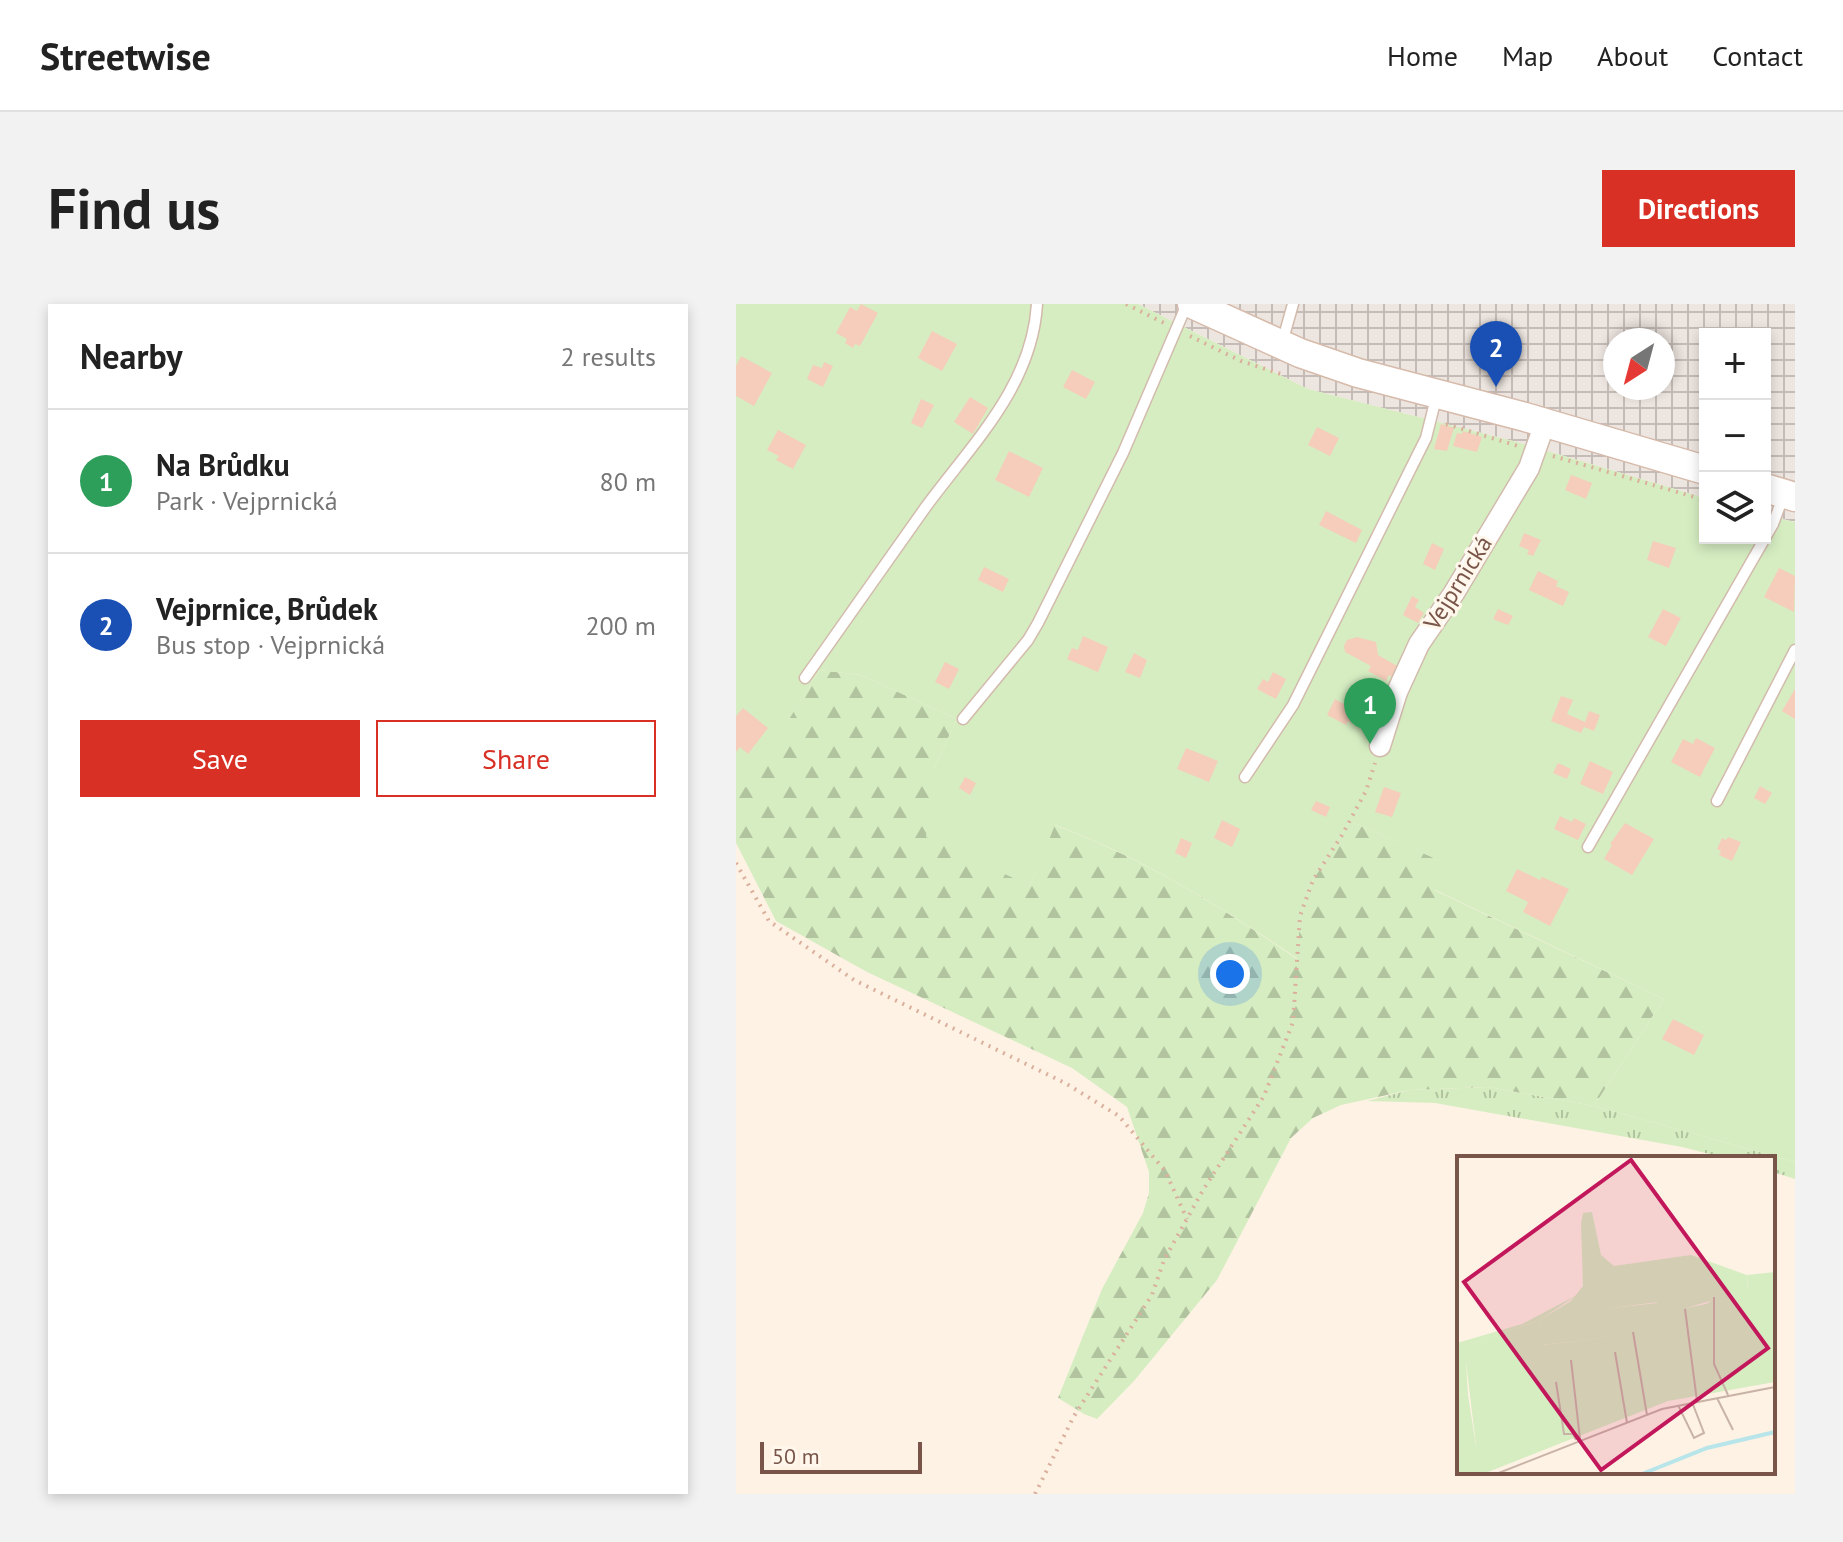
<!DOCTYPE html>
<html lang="en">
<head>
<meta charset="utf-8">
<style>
  body { margin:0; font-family:"PT Sans",sans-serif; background:#f2f2f2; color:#222 }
  .controls { position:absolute; right:24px; top:24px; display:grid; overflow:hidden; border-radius:0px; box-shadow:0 4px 12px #0003 }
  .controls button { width:72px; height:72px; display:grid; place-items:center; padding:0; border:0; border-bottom:2px solid #e0e0e0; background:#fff; color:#222; font:40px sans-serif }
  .compass { position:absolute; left:867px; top:24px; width:72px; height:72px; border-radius:50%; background:#fff; box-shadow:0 4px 12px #0003; rotate:216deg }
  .scale { position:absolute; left:24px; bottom:20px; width:162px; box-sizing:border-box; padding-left:8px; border:4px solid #785548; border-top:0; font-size:22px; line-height:28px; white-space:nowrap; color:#785548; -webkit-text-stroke:6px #fff6ec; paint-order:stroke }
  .you { position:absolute; left:494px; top:670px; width:28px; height:28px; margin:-20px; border:6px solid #fff; border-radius:50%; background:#1a73e8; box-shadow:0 0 0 12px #1a73e833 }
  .badge { display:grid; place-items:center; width:52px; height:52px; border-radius:50%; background:#d93025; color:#fff; font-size:26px; font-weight:700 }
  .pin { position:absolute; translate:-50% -66px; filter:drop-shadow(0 2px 4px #0008) }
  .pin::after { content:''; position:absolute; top:42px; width:28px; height:24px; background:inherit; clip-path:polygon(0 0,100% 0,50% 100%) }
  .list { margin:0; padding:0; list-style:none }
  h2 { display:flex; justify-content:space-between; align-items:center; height:104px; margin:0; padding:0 32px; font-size:34px }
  h2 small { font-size:26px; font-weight:400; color:#767676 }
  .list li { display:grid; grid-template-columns:52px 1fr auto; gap:24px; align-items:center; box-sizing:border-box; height:144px; padding:0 32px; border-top:2px solid #e0e0e0 }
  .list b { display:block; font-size:30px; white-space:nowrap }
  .list p { margin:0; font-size:26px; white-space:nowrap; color:#767676 }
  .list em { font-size:26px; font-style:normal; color:#767676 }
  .actions { display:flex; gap:16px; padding:24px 32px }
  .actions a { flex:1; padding:18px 0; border:2px solid #d93025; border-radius:0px; text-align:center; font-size:28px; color:#d93025 }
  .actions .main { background:#d93025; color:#fff }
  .icon { flex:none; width:44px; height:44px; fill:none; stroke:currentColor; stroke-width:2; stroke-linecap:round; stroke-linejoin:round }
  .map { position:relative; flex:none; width:1059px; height:1190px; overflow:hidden; border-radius:0px }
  header { display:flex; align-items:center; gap:48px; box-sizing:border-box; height:112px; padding:0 40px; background:#fff; border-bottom:2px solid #e0e0e0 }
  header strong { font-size:38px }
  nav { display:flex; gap:44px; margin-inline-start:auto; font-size:28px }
  .intro { display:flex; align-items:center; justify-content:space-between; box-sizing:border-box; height:192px; padding:0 48px }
  h1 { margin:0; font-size:56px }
  .button { padding:20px 36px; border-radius:0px; background:#d93025; color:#fff; font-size:28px; font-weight:700 }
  main { display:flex; gap:48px; padding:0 48px }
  aside { flex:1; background:#fff; border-radius:0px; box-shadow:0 4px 12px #0003 }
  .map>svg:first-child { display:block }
  .industrial { fill:url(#industrial-grid); fill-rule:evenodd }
  .grass { fill:url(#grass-tufts) }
  .forest { fill:url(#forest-firs) }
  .garden { fill:#d6edc2 }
  .building { fill:#f5cdba }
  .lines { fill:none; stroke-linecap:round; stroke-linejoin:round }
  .service-casing { stroke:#d2bbac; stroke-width:13 }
  .minor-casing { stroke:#d2bbac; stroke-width:23 }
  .secondary-casing { stroke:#d6baaa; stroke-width:31 }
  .path { stroke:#dab09d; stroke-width:4; stroke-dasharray:2 6; stroke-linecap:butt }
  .service { stroke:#fff; stroke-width:10 }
  .minor { stroke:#fff; stroke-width:20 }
  .secondary { stroke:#fff; stroke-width:28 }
  .labels { text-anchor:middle; stroke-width:6; stroke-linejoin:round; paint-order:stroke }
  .street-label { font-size:24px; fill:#785548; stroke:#fff6ec }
  .inset-river { fill:none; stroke:#b7e5e9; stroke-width:4 }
  .inset-road { fill:none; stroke:#c8b3a6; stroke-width:2 }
  .view { fill:#c2185b; fill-opacity:0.15; stroke:#c2185b; stroke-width:4 }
  .inset-edge { fill:none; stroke:#785548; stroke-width:4 }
</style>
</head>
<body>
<header>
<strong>Streetwise</strong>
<nav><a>Home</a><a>Map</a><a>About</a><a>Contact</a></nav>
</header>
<div class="intro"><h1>Find us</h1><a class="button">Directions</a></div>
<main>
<aside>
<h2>Nearby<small>2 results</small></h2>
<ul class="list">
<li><span class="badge" style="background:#2e9e5b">1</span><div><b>Na Brůdku</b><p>Park · Vejprnická</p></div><em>80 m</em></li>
<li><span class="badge" style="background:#1a4fb4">2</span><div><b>Vejprnice, Brůdek</b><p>Bus stop · Vejprnická</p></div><em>200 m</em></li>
</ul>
<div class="actions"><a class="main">Save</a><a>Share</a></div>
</aside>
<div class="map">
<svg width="1059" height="1190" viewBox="0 0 1059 1190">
  <defs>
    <pattern id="industrial-grid" width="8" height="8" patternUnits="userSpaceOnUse" patternTransform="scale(2)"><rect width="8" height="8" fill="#ede5df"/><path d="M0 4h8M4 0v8" fill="none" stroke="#c5bcb7"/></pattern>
    <pattern id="grass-tufts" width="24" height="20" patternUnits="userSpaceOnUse" patternTransform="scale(2)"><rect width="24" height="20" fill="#d6edc2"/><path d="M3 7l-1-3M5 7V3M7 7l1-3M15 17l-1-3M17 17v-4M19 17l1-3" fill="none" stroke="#b2c3a0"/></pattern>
    <pattern id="forest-firs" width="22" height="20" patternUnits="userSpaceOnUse" patternTransform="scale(2)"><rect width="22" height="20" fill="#d6edc2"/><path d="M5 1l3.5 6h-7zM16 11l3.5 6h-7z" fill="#b2c3a0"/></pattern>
  </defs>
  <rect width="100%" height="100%" fill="#fef2e4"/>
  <path class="industrial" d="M402 0H1059V218L1029 211V30H969V194L781 138 572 85ZM879 36H927V84H879Z"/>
  <path class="grass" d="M752 783 858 802 1059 858V875L1037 868V854H989L946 843 699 799 631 797 674 786Z"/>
  <path class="forest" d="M83 366 125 371 221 415 198 464 294 582 318 521C406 553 485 603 561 655L564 612 577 576 614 517 710 559 698 586 928 695 858 802 752 783 674 786 605 801 577 814 555 834 481 976 398 1077 361 1115 348 1110 322 1094 366 985 407 909 413 889V868L391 803 336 764 131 668 40 617 0 539V475L11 483Z"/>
  <path class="garden" d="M0 0H402L572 85 781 138 969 194V234H1029V211L1059 218V858L858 802 928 695 697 585 709 559 614 517 577 576 564 612 562 655C485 603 406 553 319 521L294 582 190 533 198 464 221 415 125 371 83 366 11 484 0 475Z"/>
  <path class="building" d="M125 0 142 9 124 42 119 40 117 44 109 39 111 35 100 29 114 3 121 7Z
    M196 27 221 40 206 67 182 54Z
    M5 52 36 69 18 102 0 92V62Z
    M88 58 97 62 87 83 71 75 77 61 86 64Z
    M336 66 359 78 350 95 327 83Z
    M234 93 252 104 237 130 218 118Z
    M185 95 198 101 186 124 175 119Z
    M705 120 718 124 711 147 698 145Z
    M581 123 603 134 594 152 572 141Z
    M42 126 70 141 57 165 40 156 43 152 31 146Z
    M727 127 746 133 741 148 717 142 721 129 726 130Z
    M273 147 307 164 293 193 259 176Z
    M835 171 856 179 850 195 829 186Z
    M590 207 626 226 620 239 583 221Z
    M788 229 805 236 797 252 791 250 793 246 783 242Z
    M917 237 940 244 933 264 911 256Z
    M696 239 708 245 699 266 687 260Z
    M248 263 273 275 267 288 242 276Z
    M1043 264 1059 272 1058 308 1028 293Z
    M802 267 822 277 820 282 833 288 827 302 793 286Z
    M676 292 683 296 679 303 688 309 682 319 667 311Z
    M762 305 777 312 772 321 757 315Z
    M927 305 945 314 930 342 912 333Z
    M347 332 372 343 362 368 331 355 336 344 342 346Z
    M621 333 640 338 642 351 663 363 657 374 653 371 650 377 632 367 635 362 609 348 608 342 611 336Z
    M398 349 411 356 404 374 389 368Z
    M209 358 223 365 213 385 199 378Z
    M537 368 550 375 540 395 521 385 527 375 532 378Z
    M634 377 652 386 645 415 633 410 640 397 633 393 622 421 612 417 610 421 591 411 599 395 611 402 619 385 627 389Z
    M1059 385V415L1046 407Z
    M825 392 837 396 831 410 849 418 853 407 864 411 858 427 848 423 845 429 815 417Z
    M7 404 32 424 12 450 4 443 0 448V412Z
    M960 434 979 444 964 473 935 458 947 435 957 440Z
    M450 444 482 457 473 478 441 465Z
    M854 457 877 468 867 490 844 480Z
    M822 459 835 465 831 475 817 469Z
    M229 473 240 479 234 491 223 484Z
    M1024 482 1036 489 1029 500 1018 494Z
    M648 483 665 489 656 513 639 508Z
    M580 497 594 503 590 513 575 506Z
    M824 512 836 518 838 514 850 520 842 536 818 525Z
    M486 516 504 525 496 543 478 534Z
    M889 519 918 535 896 571 868 555 876 541 874 540Z
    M992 533 1005 538 996 557 983 551 985 547 981 545 986 534 990 536Z
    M445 534 456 539 450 554 439 549Z
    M781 565 804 576 806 573 833 585 814 622 787 608 792 598 770 587Z
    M937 715 968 731 958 751 926 735Z"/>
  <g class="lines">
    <g class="service-casing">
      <path id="service" d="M546 39 557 0
        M69 374C109 317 149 261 189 204 235 141 296 83 301 0
        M227 415 292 336 302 319 387 149 451 0
        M509 473 557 401 690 134 700 94
        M981 497 1059 346
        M852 543 1037 220 1047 193"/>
    </g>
    <g class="minor-casing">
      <path id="minor" d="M644 442 661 388 683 340 718 289 793 164 809 119"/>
    </g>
    <g class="secondary-casing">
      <path id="secondary" d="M456 0 564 49 622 69 789 113 969 166
        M1029 184 1059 193"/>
    </g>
    <path class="path" d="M390 0 428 19
      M454 32 505 57 545 70
      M710 120 782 142
      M817 152 969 196
      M0 559 33 617 118 676 329 779 383 812 429 867 451 915
      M299 1190 338 1112 416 991 428 956 467 886 528 792 557 718 564 612 577 576 606 531 630 487 639 459"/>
    <use href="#service" class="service"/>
    <use href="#minor" class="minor"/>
    <use href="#secondary" class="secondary"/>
  </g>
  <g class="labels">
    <g class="street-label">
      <text transform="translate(722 279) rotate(-58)" y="8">Vejprnická</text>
    </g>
  </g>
  <g transform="translate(721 852)">
    <rect width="318" height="318" fill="#fef2e4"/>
    <path d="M120 139 83 164 8 190 11 239 0 237V187L65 168Z" fill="#d6edc2"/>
    <path d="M135 56 144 99 157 110 234 99 290 119 291 134 229 152 201 146 148 153 155 181 84 189 83 164 114 145 126 130 124 68 126 57ZM0 237 11 239 19 290 0 294Z" fill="#d6edc2"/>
    <path d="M318 116V226L211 245 26 318H0V294L19 289 7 190 83 164 85 189 154 181 147 153 200 147 198 134 220 130 229 152 249 148 256 144 254 117H277L279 136 291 134 290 119Z" fill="#d6edc2"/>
    <path class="inset-river" d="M185 318 250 292 318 276"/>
    <path class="inset-road" d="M257 141V208L271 239M228 153 240 245M176 176 190 259M158 196 170 267M114 204 123 283M99 226 107 278H116L119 284M260 242 276 274M221 249 237 282 247 277 235 246M39 318 205 253 318 231"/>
    <path class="view" d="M174 4 311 192 144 314 7 126Z"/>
    <rect width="318" height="318" class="inset-edge"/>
  </g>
</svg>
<div class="controls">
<button>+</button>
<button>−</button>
<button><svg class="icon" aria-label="layers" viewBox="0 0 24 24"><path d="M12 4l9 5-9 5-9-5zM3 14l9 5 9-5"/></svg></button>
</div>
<svg class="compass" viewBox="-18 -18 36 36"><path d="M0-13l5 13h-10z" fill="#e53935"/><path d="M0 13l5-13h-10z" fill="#767676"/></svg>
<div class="scale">50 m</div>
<div class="you"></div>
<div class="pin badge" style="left:634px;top:440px;background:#2e9e5b">1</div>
<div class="pin badge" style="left:760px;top:83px;background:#1a4fb4">2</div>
</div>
</main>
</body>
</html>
